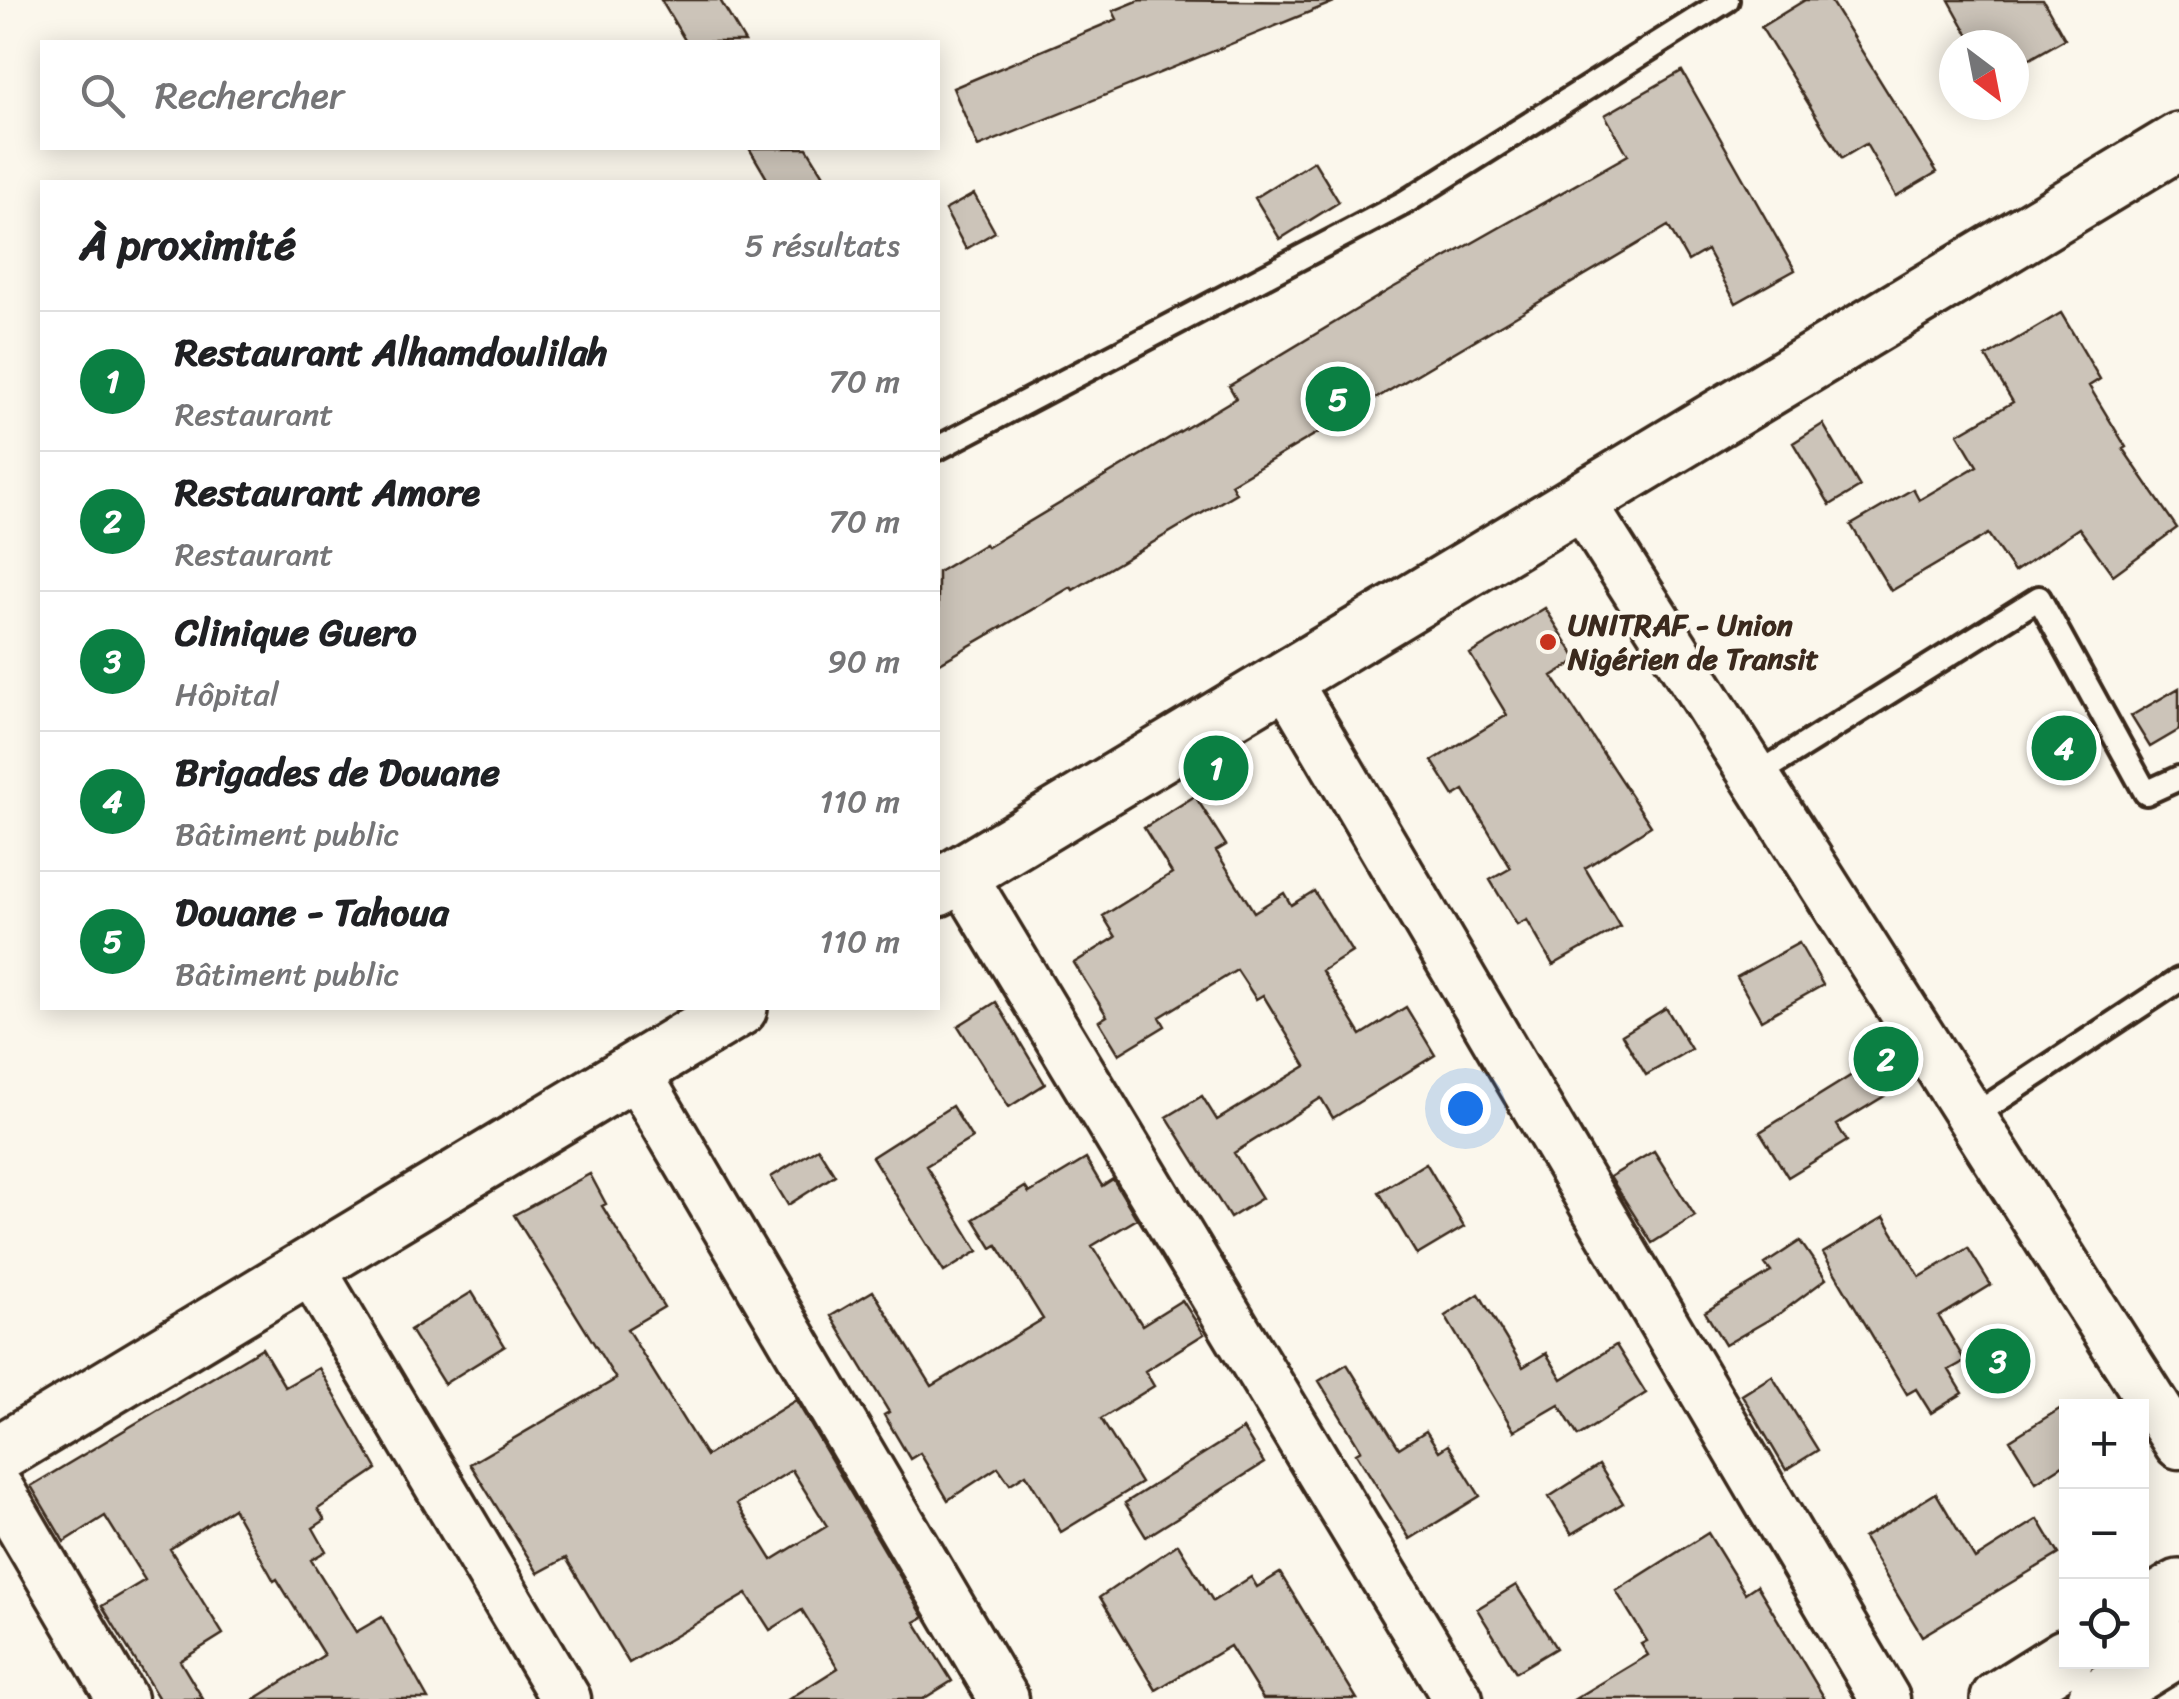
<!DOCTYPE html>
<html lang="fr">
<head>
<meta charset="utf-8">
<style>
  body { margin:0; font-family:Sriracha,sans-serif; background:#f2f2f2; color:#202124 }
  .controls { position:absolute; right:30px; bottom:30px; display:grid; overflow:hidden; border-radius:0px; box-shadow:0 5px 25px #0003 }
  .controls button { width:90px; height:90px; display:grid; place-items:center; padding:0; border:0; border-bottom:2px solid #e0e0e0; background:#fff; color:#202124; font:50px sans-serif }
  .compass { position:absolute; left:1939px; top:30px; width:90px; height:90px; border-radius:50%; background:#fff; box-shadow:0 5px 25px #0003; rotate:148deg }
  .you { position:absolute; left:1465px; top:1108px; width:35px; height:35px; margin:-25px; border:8px solid #fff; border-radius:50%; background:#1a73e8; box-shadow:0 0 0 15px #1a73e833 }
  .badge { display:grid; place-items:center; width:65px; height:65px; border-radius:50%; background:#0b8043; color:#fff; font-size:32px; font-weight:700 }
  .pin { position:absolute; translate:-50% -50%; border:5px solid #fff; box-shadow:0 2px 10px #0006 }
  .list { margin:0; padding:0; list-style:none }
  h2 { display:flex; justify-content:space-between; align-items:center; height:130px; margin:0; padding:0 40px; font-size:42px }
  h2 small { font-size:32px; font-weight:400; color:#757577 }
  .list li { display:grid; grid-template-columns:65px 1fr auto; gap:30px; align-items:center; box-sizing:border-box; height:140px; padding:0 40px; border-top:2px solid #e0e0e0 }
  .list b { display:block; font-size:38px; white-space:nowrap }
  .list p { margin:0; font-size:32px; white-space:nowrap; color:#757577 }
  .list em { font-size:32px; font-style:normal; color:#757577 }
  .icon { flex:none; width:55px; height:55px; fill:none; stroke:currentColor; stroke-width:2; stroke-linecap:round; stroke-linejoin:round }
  .map { position:relative; flex:none; width:2179px; height:1699px; overflow:hidden }
  .search { position:absolute; background:#fff; box-shadow:0 5px 25px #0003; left:40px; top:40px; width:900px; height:110px; display:flex; align-items:center; gap:25px; box-sizing:border-box; padding:0 35px; border-radius:0px; color:#757577; font-size:38px }
  .panel { position:absolute; background:#fff; box-shadow:0 5px 25px #0003; left:40px; top:180px; width:900px; height:830px; border-radius:0px }
  .map>svg:first-child { display:block }
  .building { fill:#ccc4b9; stroke:#3b2a1e; stroke-width:2.5; fill-rule:evenodd }
  .lines { fill:none; stroke-linecap:round; stroke-linejoin:round }
  .service-casing { stroke:#3b2a1e; stroke-width:30 }
  .minor-casing { stroke:#3b2a1e; stroke-width:55 }
  .tertiary-casing { stroke:#3b2a1e; stroke-width:62 }
  .primary-casing { stroke:#3b2a1e; stroke-width:62 }
  .service { stroke:#fbf7ec; stroke-width:22 }
  .minor { stroke:#fbf7ec; stroke-width:48 }
  .tertiary { stroke:#fbf7ec; stroke-width:55 }
  .primary { stroke:#fbf7ec; stroke-width:55 }
  .poi-dot { fill:#c8321e; stroke:#fbf7ec; stroke-width:4 }
  .labels { text-anchor:middle; stroke-width:8; stroke-linejoin:round; paint-order:stroke }
  .poi-label { font-size:30px; font-weight:bold; fill:#3b2a1e; stroke:#fbf7ec; text-anchor:start }
</style>
</head>
<body>
<div class="map">
<svg width="2179" height="1699" viewBox="0 0 2179 1699">
  <rect width="100%" height="100%" fill="#fbf7ec"/>
  <filter id="ink" filterUnits="userSpaceOnUse"><feTurbulence type="fractalNoise" baseFrequency=".01" numOctaves="2"/><feDisplacementMap in="SourceGraphic" scale="20" xChannelSelector="R" yChannelSelector="G"/><feConvolveMatrix kernelMatrix="1 2 1 2 8 2 1 2 1" color-interpolation-filters="sRGB"/></filter>
  <g filter="url(#ink)">
    <path class="building" d="M661 0H720L745 42H686Z
      M1140 0 1334 2 978 147 953 88 1117 19 1113 11Z
      M1805 0H1830L1937 172 1896 196 1866 144 1842 158 1761 27Z
      M1949 0H2043L2065 39 2014 68V45H1974Z
      M1682 71 1795 270 1736 303 1707 250 1688 261 1668 226 1231 484 1236 493 1073 590 1071 587 938 664V572L985 544 987 547 1236 398 1229 386 1389 290 1628 155 1605 115Z
      M749 148H807L828 182H769Z
      M1314 161 1339 202 1280 239 1255 198Z
      M974 194 995 232 966 249 945 210Z
      M2061 313 2100 379 2089 386 2126 447 2123 449 2177 528 2113 575 2079 528 2014 572 1988 534 1891 591 1851 525 1913 489 1919 500 1977 466 1958 434 2013 402 1986 357Z
      M1823 424 1860 487 1830 505 1793 443Z
      M1545 608 1578 660 1552 676 1651 826 1585 868 1620 927 1553 965 1527 920 1517 925 1490 880 1511 868 1464 790 1454 796 1432 761 1507 715 1470 654Z
      M2179 688V730L2150 747 2131 716Z
      M1195 796 1226 845 1216 851 1254 912 1284 893 1291 905 1314 891 1352 952 1322 971 1361 1035 1406 1007 1435 1055 1333 1118 1321 1098 1234 1153 1262 1198 1230 1218 1167 1117 1202 1096 1217 1120 1306 1066 1263 995 1256 999 1237 970 1160 1017 1165 1026 1119 1054 1099 1021 1107 1016 1074 963 1116 937 1103 916 1172 873 1144 828Z
      M1799 943 1823 985 1761 1020 1737 977Z
      M996 1002 1045 1084 1009 1107 958 1026Z
      M1666 1008 1691 1049 1646 1075 1622 1035Z
      M1868 1065 1886 1095 1837 1125 1847 1141 1788 1177 1760 1132Z
      M952 1106 972 1138 926 1166 978 1251 944 1272 872 1157Z
      M818 1148 835 1175 788 1205 771 1177Z
      M1654 1151 1695 1216 1652 1243 1610 1177Z
      M1086 1159 1102 1186 1113 1179 1137 1219 1092 1246 1142 1325 1182 1300 1204 1334 1145 1371 1154 1386 1101 1419 1141 1483 1061 1532 1026 1474 1010 1484 998 1467 948 1500 920 1453 910 1459 884 1415 889 1412 831 1316 873 1291 932 1386 1043 1319 997 1245 992 1248 974 1219 1025 1187 1029 1193Z
      M1426 1163 1464 1227 1417 1255 1379 1192Z
      M590 1174 606 1204 602 1206 664 1307 627 1329 706 1456 796 1400 924 1617 915 1622 952 1681 923 1699H789L838 1668 802 1610 770 1630 747 1594 629 1663 566 1558 538 1573 470 1464 616 1379 514 1215ZM792 1470 827 1526 772 1560 737 1504Z
      M1884 1217 1920 1277 1968 1248 1991 1285 1939 1317 1965 1361 1949 1370 1963 1393 1931 1413 1916 1389 1907 1394 1823 1253Z
      M1800 1241 1826 1279 1782 1312 1725 1345 1705 1312 1771 1272 1765 1264Z
      M472 1292 505 1346 444 1384 410 1330Z
      M1479 1294 1523 1367 1546 1353 1562 1379 1616 1345 1646 1393 1578 1436 1559 1405 1514 1431 1445 1316Z
      M262 1348 285 1387 319 1368 377 1469 318 1509 325 1520 313 1528 326 1551 311 1560 356 1632 382 1617 428 1699H255L324 1655 277 1579 274 1581 233 1508 170 1549 223 1634 180 1661 203 1699H159L102 1606 145 1580 105 1516 64 1542 31 1486Z
      M1347 1364 1399 1448 1426 1431 1439 1451 1448 1445 1480 1496 1410 1539 1356 1453 1361 1450 1319 1381Z
      M1772 1376 1818 1450 1786 1470 1742 1395Z
      M2066 1405V1463L2036 1482 2010 1440Z
      M1243 1429 1264 1463 1146 1537 1125 1503Z
      M1599 1465 1623 1503 1572 1534 1549 1497Z
      M1936 1493 1975 1559 2038 1519 2059 1554 1922 1636 1863 1538Z
      M1708 1533 1745 1593 1757 1585 1825 1699H1575L1648 1655 1641 1644 1647 1641 1616 1591Z
      M1178 1544 1213 1601 1251 1577 1257 1587 1280 1573 1357 1699H1263L1230 1646 1156 1690 1100 1597Z
      M1516 1585 1556 1648 1516 1672 1477 1609Z"/>
    <g class="lines">
      <g class="service-casing">
        <path id="service" d="M938 448 1404 203 1727 0
          M1755 776 2039 598 2146 793 2179 778
          M1972 1117 2179 980"/>
      </g>
      <g class="minor-casing">
        <path id="minor" d="M1580 501 2179 1444
          M1285 679 1885 1699
          M961 874 1458 1699
          M635 1071 1004 1699
          M309 1266 566 1699
          M0 1491 122 1699"/>
      </g>
      <g class="tertiary-casing">
        <path id="tertiary" d="M938 888 2179 141
          M0 1453 739 1008"/>
      </g>
      <g class="primary-casing">
        <path id="primary" d="M2142 1611 2179 1588
          M1999 1699 2066 1657
          M2096 1699 2179 1648"/>
      </g>
      <use href="#service" class="service"/>
      <use href="#minor" class="minor"/>
      <use href="#tertiary" class="tertiary"/>
      <use href="#primary" class="primary"/>
    </g>
  </g>
  <circle class="poi-dot" cx="1548" cy="642" r="10"/>
  <g class="labels">
    <g class="poi-label">
      <text x="1568" y="635">UNITRAF - Union<tspan x="1568" dy="34">Nigérien de Transit</tspan></text>
    </g>
  </g>
</svg>
<div class="controls">
<button>+</button>
<button>−</button>
<button><svg class="icon" aria-label="locate" viewBox="0 0 24 24"><circle cx="12" cy="12" r="6"/><path d="M12 2v4M12 18v4M2 12h4M18 12h4"/></svg></button>
</div>
<svg class="compass" viewBox="-18 -18 36 36"><path d="M0-13l5 13h-10z" fill="#e53935"/><path d="M0 13l5-13h-10z" fill="#757577"/></svg>
<div class="you"></div>
<div class="pin badge" style="left:1216px;top:768px">1</div>
<div class="pin badge" style="left:1886px;top:1059px">2</div>
<div class="pin badge" style="left:1998px;top:1361px">3</div>
<div class="pin badge" style="left:2064px;top:748px">4</div>
<div class="pin badge" style="left:1338px;top:399px">5</div>
<div class="search"><svg class="icon" aria-label="search" viewBox="0 0 24 24"><circle cx="10" cy="10" r="6"/><path d="M15 15l6 6"/></svg>Rechercher</div>
<section class="panel">
<h2>À proximité<small>5 résultats</small></h2>
<ul class="list">
<li><span class="badge">1</span><div><b>Restaurant Alhamdoulilah</b><p>Restaurant</p></div><em>70 m</em></li>
<li><span class="badge">2</span><div><b>Restaurant Amore</b><p>Restaurant</p></div><em>70 m</em></li>
<li><span class="badge">3</span><div><b>Clinique Guero</b><p>Hôpital</p></div><em>90 m</em></li>
<li><span class="badge">4</span><div><b>Brigades de Douane</b><p>Bâtiment public</p></div><em>110 m</em></li>
<li><span class="badge">5</span><div><b>Douane - Tahoua</b><p>Bâtiment public</p></div><em>110 m</em></li>
</ul>
</section>
</div>
</body>
</html>
